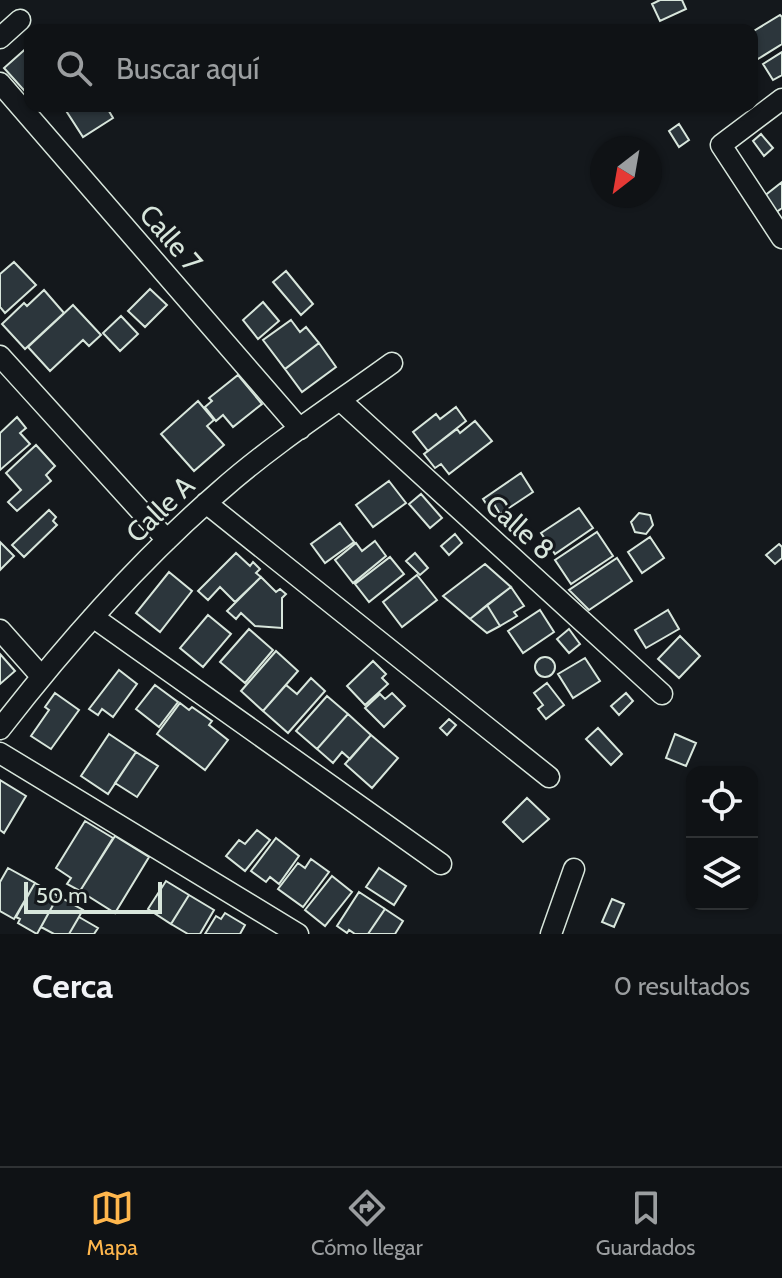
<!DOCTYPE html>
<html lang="es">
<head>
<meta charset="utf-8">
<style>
  body { margin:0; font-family:Cabin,sans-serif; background:#181b1e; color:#f1f3f6 }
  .controls { position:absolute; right:24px; bottom:24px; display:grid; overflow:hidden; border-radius:16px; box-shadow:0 2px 6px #0004 }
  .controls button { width:72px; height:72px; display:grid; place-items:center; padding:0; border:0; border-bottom:2px solid #2f3234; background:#0f1215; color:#f1f3f6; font:40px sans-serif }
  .compass { position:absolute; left:590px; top:136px; width:72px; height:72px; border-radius:50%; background:#0f1215; box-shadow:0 2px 6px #0004; rotate:211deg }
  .scale { position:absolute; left:24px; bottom:20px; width:138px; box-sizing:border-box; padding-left:8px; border:4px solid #d8e6dc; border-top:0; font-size:22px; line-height:28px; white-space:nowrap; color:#d8e6dc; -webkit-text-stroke:6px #14181c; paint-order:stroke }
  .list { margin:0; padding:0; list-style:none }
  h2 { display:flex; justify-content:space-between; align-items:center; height:104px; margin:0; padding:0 32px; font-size:34px }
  h2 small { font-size:26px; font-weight:400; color:#9b9ea0 }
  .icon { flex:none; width:44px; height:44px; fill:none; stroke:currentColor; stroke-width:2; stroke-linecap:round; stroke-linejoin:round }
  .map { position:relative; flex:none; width:782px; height:934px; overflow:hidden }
  .search { position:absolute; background:#0f1215; box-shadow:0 2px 6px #0004; left:24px; right:24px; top:24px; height:88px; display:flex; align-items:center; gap:20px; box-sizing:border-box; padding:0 28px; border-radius:16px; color:#9b9ea0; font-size:30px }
  .sheet { height:232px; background:#0f1215 }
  nav { display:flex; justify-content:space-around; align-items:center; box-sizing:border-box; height:112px; border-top:2px solid #2f3234; background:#0f1215; font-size:22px; color:#9b9ea0 }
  nav a { display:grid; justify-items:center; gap:4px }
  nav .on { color:#ffb74d }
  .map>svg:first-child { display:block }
  .building { fill:#2c363c; stroke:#d8e6dc; stroke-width:2 }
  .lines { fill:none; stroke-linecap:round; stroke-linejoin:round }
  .minor-casing { stroke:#d8e6dc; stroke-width:23 }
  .minor { stroke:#14181c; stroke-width:20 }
  .labels { text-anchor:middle; stroke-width:6; stroke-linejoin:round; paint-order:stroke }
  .street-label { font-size:28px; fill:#d8e6dc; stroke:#14181c }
</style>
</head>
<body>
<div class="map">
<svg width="782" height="934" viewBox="0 0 782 934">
  <rect width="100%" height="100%" fill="#14181c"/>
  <path class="building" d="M660 0H682L686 9 660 21 652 4Z
    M780 15 782 17V44L758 59 752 50V32Z
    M30 45V97L4 68Z
    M782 52V75L773 80 763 64Z
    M63 106H106L113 118 83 137Z
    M679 124 689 140 679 147 669 131Z
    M761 134 773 148 764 156 753 141Z
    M782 182V208L775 213 763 197Z
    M14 262 36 285 5 313 0 307V274Z
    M286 271 313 304 301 315 273 282Z
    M150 289 167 305 145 327 128 311Z
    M44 290 64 313 25 349 2 324 24 303 27 306Z
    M263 302 279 321 258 339 243 320Z
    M73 305 101 335 89 346 83 340 50 371 28 347Z
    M121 316 138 334 120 351 103 333Z
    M291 320 300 332 306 327 319 343 285 369 263 340Z
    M319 343 336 367 302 392 285 369Z
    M238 375 262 404 233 427 223 415 216 421 205 407 212 401 209 398Z
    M198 401 214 420 207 426 224 445 194 471 161 434Z
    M456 407 466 421 428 451 413 432 436 414 440 419Z
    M17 417 26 428 20 433 30 444 0 470V433Z
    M475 421 492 441 449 474 441 464 435 468 424 454 457 429 460 433Z
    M36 445 55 466 46 475 51 481 17 511 8 502 21 490 6 473Z
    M521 473 533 492 500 514 494 504 489 508 483 499Z
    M389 481 406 503 373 527 356 505Z
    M421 494 442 518 430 528 409 504Z
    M579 508 593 528 555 554 541 533Z
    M49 510 56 517 53 521 57 525 24 557 12 545Z
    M639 513 650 515 653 525 646 534 635 532 631 522Z
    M340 523 354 542 325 563 311 544Z
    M597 532 613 556 571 584 555 560Z
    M455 534 462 543 449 555 441 546Z
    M650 537 664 558 642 573 628 552Z
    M375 541 386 556 353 583 335 560 356 543 362 551Z
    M0 542 14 556 0 570Z
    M779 544 782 547V558L775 564 766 555Z
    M236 553 250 566 253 562 260 569 256 573 261 577 235 602 220 587 208 600 198 591Z
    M415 553 428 568 420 575 406 561Z
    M390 557 404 574 369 602 355 584Z
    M617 558 632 581 589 610 569 590Z
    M485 564 511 587 470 619 443 596Z
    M169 572 192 591 160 632 136 613Z
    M417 575 437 600 402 627 383 602Z
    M261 577 276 592 280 589 286 594 282 598V628L255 626 241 613 236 619 227 611Z
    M511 587 524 606 514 612 517 616 500 626 487 605Z
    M487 605 500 626 487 633 470 619Z
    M540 610 554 632 523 653 508 631Z
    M668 610 679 629 646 648 635 630Z
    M208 615 231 634 203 667 180 648Z
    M249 629 273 650 245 683 220 662Z
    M569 629 580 644 569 653 557 639Z
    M680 636 700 656 679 678 658 659Z
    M276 651 298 671 263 711 241 691Z
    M0 654 15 671 0 684Z
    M535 667a10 10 0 1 1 20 0a10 10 0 1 1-20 0Z
    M585 658 600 681 573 698 558 674Z
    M373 661 386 674 382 678 388 684 365 705 347 686Z
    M119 670 137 684 113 717 102 709 98 715 89 709Z
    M311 678 325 691 288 733 263 711 286 685 297 694Z
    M547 683 564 705 546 719 538 709 543 705 534 693Z
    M155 685 178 702 159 727 136 709Z
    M55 693 79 710 51 749 31 736 49 710 45 707Z
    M392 693 405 706 384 727 365 708 380 694 385 699Z
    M626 693 633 701 619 715 611 706Z
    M327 696 348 714 317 749 296 731Z
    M180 703 189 710 192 707 212 721 209 725 228 740 205 770 157 734Z
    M348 714 371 735 350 759 342 752 333 763 317 749Z
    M449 719 456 725 447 735 440 728Z
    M598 728 622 754 611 765 586 739Z
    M109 734 136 752 108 794 81 776Z
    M675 734 696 743 686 766 666 758Z
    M371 735 398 758 372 788 345 764Z
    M136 752 158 766 137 797 115 783Z
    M0 780 26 796 4 833 0 830Z
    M527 798 549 819 523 842 503 822Z
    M85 821 113 838 80 891 67 884 71 878 56 868Z
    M257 830 270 840 245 871 226 856 239 840 245 844Z
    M115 836 149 857 115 913 80 891Z
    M276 838 299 856 279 884 270 877 266 882 251 871Z
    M311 859 329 872 303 907 278 889 298 863 305 868Z
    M8 868 35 883 14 919 0 911V882Z
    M379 868 406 886 394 905 366 887Z
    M332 876 352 892 325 926 305 910Z
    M166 881 189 895 171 924 148 909Z
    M35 883 58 896 37 934 18 923 20 919 16 917Z
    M359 892 385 909 368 934H355L349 930 347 933 337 926Z
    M189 895 214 910 200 934H188L171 924Z
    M58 896 83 910 69 934H54L41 927Z
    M612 899 624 904 614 927 602 922Z
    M385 909 403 921 395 934H368Z
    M225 913 245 925 240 934H205L216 916 221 919Z
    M79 917 98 928 94 934H69Z"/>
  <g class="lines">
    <g class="minor-casing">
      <path id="minor" d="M0 38 20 20
        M0 83 300 429
        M782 99 721 145 782 238
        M0 356 167 540
        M340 400 662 694
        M206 503 549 777
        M93 617 441 864
        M0 630 41 676
        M0 729C66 644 138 562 220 491 273 444 334 405 392 363
        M0 753 298 934
        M551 934 574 869"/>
    </g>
    <use href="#minor" class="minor"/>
  </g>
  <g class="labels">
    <g class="street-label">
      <text transform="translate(171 238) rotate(49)" y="10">Calle 7</text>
      <text transform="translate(160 509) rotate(-44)" y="10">Calle A</text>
      <text transform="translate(520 527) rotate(42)" y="10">Calle 8</text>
    </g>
  </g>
</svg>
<div class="controls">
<button><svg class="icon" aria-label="locate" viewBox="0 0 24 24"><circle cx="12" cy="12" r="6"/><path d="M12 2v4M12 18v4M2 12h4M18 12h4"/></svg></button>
<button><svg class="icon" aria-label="layers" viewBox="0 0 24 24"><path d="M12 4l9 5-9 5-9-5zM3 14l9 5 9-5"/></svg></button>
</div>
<svg class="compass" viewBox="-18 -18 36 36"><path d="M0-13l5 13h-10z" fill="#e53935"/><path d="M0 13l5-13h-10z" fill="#9b9ea0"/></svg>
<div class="scale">50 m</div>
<div class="search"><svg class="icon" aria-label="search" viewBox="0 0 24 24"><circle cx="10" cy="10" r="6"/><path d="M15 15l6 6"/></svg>Buscar aquí</div>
</div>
<section class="sheet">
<h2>Cerca<small>0 resultados</small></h2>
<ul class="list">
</ul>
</section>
<nav>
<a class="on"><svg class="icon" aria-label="map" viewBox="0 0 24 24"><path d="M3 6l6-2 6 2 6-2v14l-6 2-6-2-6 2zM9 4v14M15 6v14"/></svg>Mapa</a>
<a><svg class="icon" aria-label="directions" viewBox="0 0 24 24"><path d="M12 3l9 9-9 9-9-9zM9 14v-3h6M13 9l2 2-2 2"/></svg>Cómo llegar</a>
<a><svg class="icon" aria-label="saved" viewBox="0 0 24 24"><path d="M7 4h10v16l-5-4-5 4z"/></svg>Guardados</a>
</nav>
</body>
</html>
